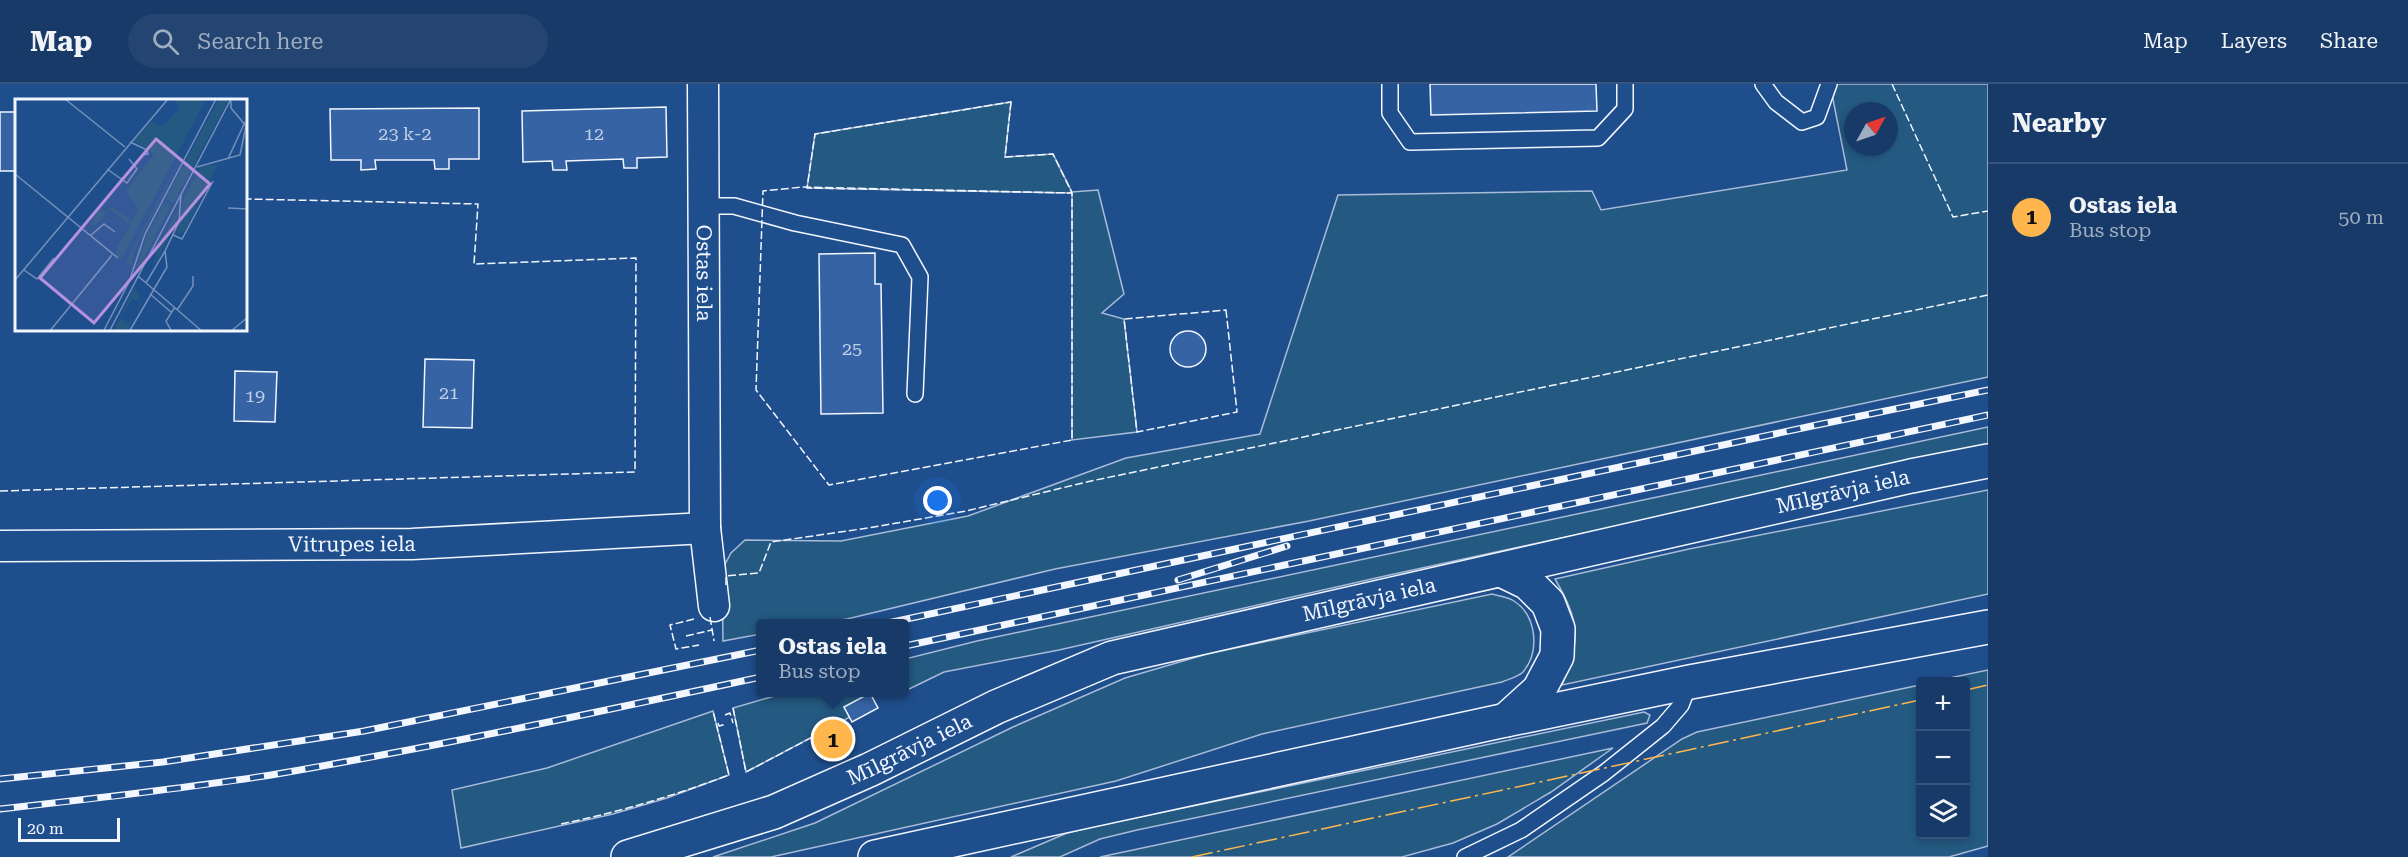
<!DOCTYPE html>
<html lang="en">
<head>
<meta charset="utf-8">
<style>
  body { margin:0; font-family:"Roboto Serif",serif; background:#244571; color:#f1f3f6 }
  .controls { position:absolute; right:18px; bottom:18px; display:grid; overflow:hidden; border-radius:6px; box-shadow:0 3px 9px #0003 }
  .controls button { width:54px; height:54px; display:grid; place-items:center; padding:0; border:0; border-bottom:2px solid #36547d; background:#173a69; color:#f1f3f6; font:30px sans-serif }
  .compass { position:absolute; left:1844px; top:18px; width:54px; height:54px; border-radius:50%; background:#173a69; box-shadow:0 3px 9px #0003; rotate:50deg }
  .scale { position:absolute; left:18px; bottom:15px; width:102px; box-sizing:border-box; padding-left:6px; border:3px solid #f2f6ff; border-top:0; font-size:16px; line-height:21px; white-space:nowrap; color:#f2f6ff; -webkit-text-stroke:4px #1f4e8c; paint-order:stroke }
  .you { position:absolute; left:938px; top:417px; width:21px; height:21px; margin:-15px; border:4px solid #fff; border-radius:50%; background:#1a73e8; box-shadow:0 0 0 9px #1a73e833 }
  .badge { display:grid; place-items:center; width:39px; height:39px; border-radius:50%; background:#ffb74d; color:#111; font-size:20px; font-weight:700 }
  .pin { position:absolute; translate:-50% -50%; border:3px solid #fff; box-shadow:0 2px 6px #0006 }
  .popup { position:absolute; left:756px; top:535px; width:153px; height:78px; box-sizing:border-box; display:grid; place-content:center; border-radius:6px; background:#173a69; filter:drop-shadow(0 2px 4px #0005); font-size:20px; white-space:nowrap; color:#9eadc0 }
  .popup b { font-size:22px; color:#f1f3f6 }
  .popup::after { content:''; position:absolute; left:50%; top:100%; margin-left:-12px; border:12px solid transparent; border-top-color:#173a69 }
  .list { margin:0; padding:0; list-style:none }
  h2 { display:flex; justify-content:space-between; align-items:center; height:78px; margin:0; padding:0 24px; font-size:26px }
  h2 small { font-size:20px; font-weight:400; color:#9eadc0 }
  .list li { display:grid; grid-template-columns:39px 1fr auto; gap:18px; align-items:center; box-sizing:border-box; height:108px; padding:0 24px; border-top:2px solid #36547d }
  .list b { display:block; font-size:22px; white-space:nowrap }
  .list p { margin:0; font-size:20px; white-space:nowrap; color:#9eadc0 }
  .list em { font-size:20px; font-style:normal; color:#9eadc0 }
  .icon { flex:none; width:33px; height:33px; fill:none; stroke:currentColor; stroke-width:2; stroke-linecap:round; stroke-linejoin:round }
  .map { position:relative; flex:none; width:1988px; height:773px; overflow:hidden }
  header { display:flex; align-items:center; gap:36px; box-sizing:border-box; height:84px; padding:0 30px; background:#173a69; border-bottom:2px solid #36547d }
  header strong { font-size:28px }
  nav { display:flex; gap:33px; margin-inline-start:auto; font-size:21px }
  .search { width:420px; height:54px; background:#244571; display:flex; align-items:center; gap:15px; box-sizing:border-box; padding:0 21px; border-radius:33px; color:#9eadc0; font-size:22px }
  main { display:flex }
  aside { flex:1; background:#173a69 }
  .map>svg:first-child { display:block }
  .green { fill:#245a82; stroke:#a8bbd7; stroke-width:1.5; fill-rule:evenodd }
  .building { fill:#3563a3; stroke:#f2f6ff; stroke-width:1.5 }
  .lines { fill:none; stroke-linecap:round; stroke-linejoin:round }
  .lane-casing { stroke:#f2f6ff; stroke-width:18 }
  .street-casing { stroke:#f2f6ff; stroke-width:33 }
  .primary-casing { stroke:#f2f6ff; stroke-width:36 }
  .lane { stroke:#1f4e8c; stroke-width:15 }
  .street { stroke:#1f4e8c; stroke-width:30 }
  .primary { stroke:#1f4e8c; stroke-width:33 }
  .rail-casing { stroke:#f2f6ff; stroke-width:7 }
  .rail { stroke:#1f4e8c; stroke-width:4.5; stroke-dasharray:14; stroke-linecap:butt }
  .fence { stroke:#f2f6ff; stroke-width:1.5; stroke-dasharray:8 3; stroke-linecap:butt }
  .power { stroke:#ffb74d; stroke-width:1.5; stroke-dasharray:21 4.5 3 4.5; stroke-linecap:butt }
  .labels { text-anchor:middle; stroke-width:4.5; stroke-linejoin:round; paint-order:stroke }
  .number-label { font-size:18px; fill:#c3d1e8 }
  .street-label { font-size:21px; fill:#f2f6ff; stroke:#1f4e8c }
  .inset-road { fill:none; stroke:#7391ba; stroke-width:1.5 }
  .view { fill:#b691df; fill-opacity:0.15; stroke:#b691df; stroke-width:3 }
  .inset-edge { fill:none; stroke:#f2f6ff; stroke-width:3 }
</style>
</head>
<body>
<header>
<strong>Map</strong>
<div class="search"><svg class="icon" aria-label="search" viewBox="0 0 24 24"><circle cx="10" cy="10" r="6"/><path d="M15 15l6 6"/></svg>Search here</div>
<nav><a>Map</a><a>Layers</a><a>Share</a></nav>
</header>
<main>
<div class="map">
<svg width="1988" height="773" viewBox="0 0 1988 773">
  <rect width="100%" height="100%" fill="#1f4e8c"/>
  <path class="green" d="M1830 0H1988V293L1309 437 1055 485 847 535 821 539 761 540V550L723 557 722 486 731 469 745 456 841 457 968 432 1126 374 1260 350 1338 111 1592 107 1601 126 1847 86ZM1853 27H1889V63H1853Z
    M1011 18 1005 73 1053 70 1072 108 1098 106 1124 210 1102 229 1124 235 1137 348 1072 356V109L807 104 815 50Z
    M1988 343V362L1385 492 1059 566 944 588 905 607V575L977 557Z
    M1988 406V510L1562 601C1581 555 1580 538 1555 495L1689 465Z
    M1492 510C1498 512 1508 513 1514 517 1537 532 1540 568 1523 588 1518 593 1509 595 1502 598L1262 650 1116 697 771 773H713L815 739 1013 643 1125 594 1207 570Z
    M1988 586V762L1949 773H1508L1682 655 1697 648 1920 601V750H1966V598L1935 597Z
    M785 609H871L844 623 850 633 746 688 733 624Z
    M713 627 729 691 667 714 613 730 461 764 452 706 547 684Z
    M1644 628 1650 631 1647 639 1137 746 1100 755 1060 773H1011L1067 749 1092 743Z
    M1613 664 1551 708 1497 740 1453 759 1402 773H1100Z"/>
  <path class="building" d="M1430 0H1596L1597 27 1431 31Z
    M666 23 667 73 637 74V84H624L623 75 566 77 567 86H553L552 77 523 78 522 27Z
    M479 24V75H449V85H435L434 76H375L376 85 361 86V76H331L330 25Z
    M0 28H16V87H0Z
    M875 169V200H881L883 329 821 330 819 170Z
    M1170 265a18 18 0 1 1 36 0a18 18 0 1 1-36 0Z
    M425 275 474 276 472 344 423 343Z
    M235 287 277 288 275 338 234 337Z
    M870 609 878 624 852 638 844 623Z"/>
  <g class="lines">
    <g class="lane-casing">
      <path id="lane" d="M1390 0V29L1410 58 1598 54 1625 25V0
        M1763 0 1776 18 1802 38 1817 33 1829 0
        M703 122H734L795 139 902 161 920 193 915 310
        M1465 773 1521 746 1604 689 1663 642 1681 621 1690 598"/>
    </g>
    <g class="street-casing">
      <g id="street">
        <path id="s1" d="M703 0 705 444 714 522"/>
        <path id="s2" d="M0 462 412 460 705 444"/>
      </g>
    </g>
    <g class="primary-casing">
      <g id="primary">
        <path d="M1501 486 1528 499 1548 519 1558 545 1557 572 1539 606 1506 636"/>
        <path id="s3" d="M628 773 774 728 869 686 996 623 1112 574 1911 392 1988 377"/>
        <path d="M875 773 1506 636 1690 598 1988 543"/>
      </g>
    </g>
    <use href="#lane" class="lane"/>
    <use href="#street" class="street"/>
    <use href="#primary" class="primary"/>
    <g class="rail-casing">
      <path id="rail" d="M1178 496 1287 462
        M883 540 1812 342 1988 306
        M905 562 1988 331
        M0 695 163 678 364 647 761 566
        M0 725C90 715 181 705 271 691 435 663 598 628 761 593"/>
    </g>
    <use href="#rail" class="rail"/>
    <path class="fence" d="M1892 0 1953 133 1988 127
      M1011 18 1005 73 1053 70 1072 109 807 104 815 50Z
      M803 103 1072 109V356L829 401 756 306 763 107Z
      M1226 226 1237 328 1137 348 1124 235Z
      M0 407 635 388 636 174 474 180 478 120 246 115
      M726 501V492L759 489 771 458 868 444 966 427 1091 397 1988 211
      M710 533 714 557
      M694 535 670 541 676 565 699 561
      M686 552 712 546
      M733 624 746 688 841 638
      M725 631 730 629 733 639
      M718 639 719 642 726 640
      M561 740C619 728 673 712 729 691L713 627"/>
    <path class="power" d="M1966 606 1988 601
      M1192 773 1920 616"/>
  </g>
  <g class="labels">
    <g class="number-label">
      <text x="405" y="56">23 k-2</text>
      <text x="594" y="56">12</text>
      <text x="852" y="271">25</text>
      <text x="449" y="315">21</text>
      <text x="255" y="318">19</text>
    </g>
    <g class="street-label">
      <text dy="7" stroke="none"><textPath href="#s1" startOffset="189">Ostas iela</textPath></text>
      <text dy="7" stroke="none"><textPath href="#s3" startOffset="1274">Mīlgrāvja iela</textPath></text>
      <text dy="7" stroke="none"><textPath href="#s2" startOffset="352">Vitrupes iela</textPath></text>
      <text dy="7" stroke="none"><textPath href="#s3" startOffset="788">Mīlgrāvja iela</textPath></text>
      <text dy="7" stroke="none"><textPath href="#s3" startOffset="302">Mīlgrāvja iela</textPath></text>
    </g>
  </g>
  <g transform="translate(15 15)">
    <rect width="232" height="232" fill="#1f4e8c"/>
    <path d="M160 0H191L106 161 100 153 123 111 111 92 139 55 119 42 137 22 146 28 152 23 165 9ZM197 0 119 152 117 167 111 164 121 143ZM204 0H214L158 105 151 99ZM225 62 202 67 169 133 162 135 169 98 186 68ZM154 104 155 109 117 183 132 135 148 105ZM166 105 160 127 139 166 144 145ZM97 108 116 120 113 125 95 110 79 128 76 125 85 109 89 113ZM120 187 126 205 120 216 125 203 118 199 105 219 113 224 118 219 112 232H99Z" fill="#245a82"/>
    <path class="inset-road" d="M50 0 110 48M115 43 132 51 133 55 128 56M213 60 230 23M182 68 225 56 231 27 216 9V2M92 70 112 84 122 70 114 60M0 75 103 159M213 109 233 110M158 136 167 140 198 82M75 137 89 125 100 133M9 171 22 180 39 159M123 177 188 233M0 181 153 0M131 184 150 152M135 195 156 213M162 211 178 187V177M34 233 97 156M88 233 114 183 130 135 201 0M94 233 216 0M114 233 152 168 150 152 164 123 166 96M157 233 151 222 160 208M215 233 233 218"/>
    <path class="view" d="M141 40 195 85 79 224 25 179Z"/>
    <rect width="232" height="232" class="inset-edge"/>
  </g>
</svg>
<div class="controls">
<button>+</button>
<button>−</button>
<button><svg class="icon" aria-label="layers" viewBox="0 0 24 24"><path d="M12 4l9 5-9 5-9-5zM3 14l9 5 9-5"/></svg></button>
</div>
<svg class="compass" viewBox="-18 -18 36 36"><path d="M0-13l5 13h-10z" fill="#e53935"/><path d="M0 13l5-13h-10z" fill="#9eadc0"/></svg>
<div class="scale">20 m</div>
<div class="you"></div>
<div class="pin badge" style="left:833px;top:655px">1</div>
<div class="popup"><b>Ostas iela</b>Bus stop</div>
</div>
<aside>
<h2>Nearby<small></small></h2>
<ul class="list">
<li><span class="badge">1</span><div><b>Ostas iela</b><p>Bus stop</p></div><em>50 m</em></li>
</ul>
</aside>
</main>
</body>
</html>
